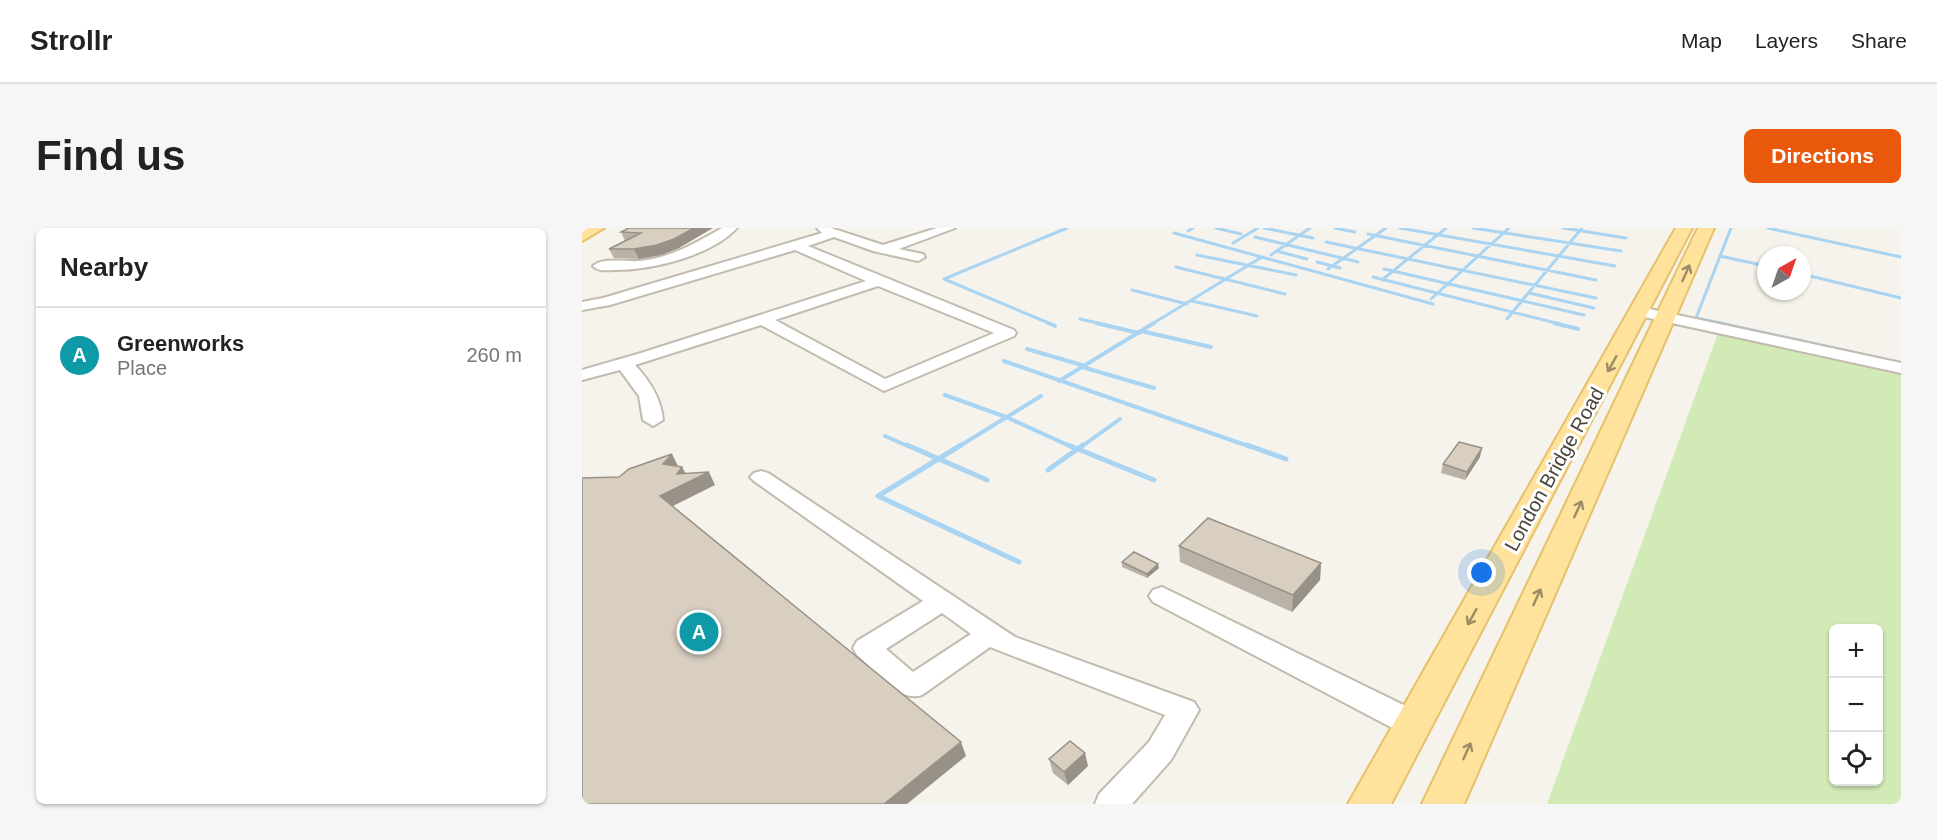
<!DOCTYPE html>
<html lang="en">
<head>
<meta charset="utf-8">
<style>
  body { margin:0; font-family:Helvetica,sans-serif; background:#f6f6f6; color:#222 }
  .controls { position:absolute; right:18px; bottom:18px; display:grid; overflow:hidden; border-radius:9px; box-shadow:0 2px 4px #0004 }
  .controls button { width:54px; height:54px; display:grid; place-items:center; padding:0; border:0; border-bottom:2px solid #e0e0e0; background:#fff; color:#222; font:30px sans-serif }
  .compass { position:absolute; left:1175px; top:18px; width:54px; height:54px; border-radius:50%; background:#fff; box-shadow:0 2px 4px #0004; rotate:40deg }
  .you { position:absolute; left:900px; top:345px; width:21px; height:21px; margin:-15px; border:4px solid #fff; border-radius:50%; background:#1a73e8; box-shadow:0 0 0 9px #1a73e833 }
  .badge { display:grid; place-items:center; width:39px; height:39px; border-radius:50%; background:#ea580c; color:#fff; font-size:20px; font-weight:700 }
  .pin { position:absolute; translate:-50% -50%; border:3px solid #fff; box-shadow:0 2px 6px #0006 }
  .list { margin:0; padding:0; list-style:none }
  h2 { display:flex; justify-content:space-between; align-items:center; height:78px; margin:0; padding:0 24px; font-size:26px }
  h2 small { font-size:20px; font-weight:400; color:#767676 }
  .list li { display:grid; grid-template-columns:39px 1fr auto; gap:18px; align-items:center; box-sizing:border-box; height:96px; padding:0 24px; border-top:2px solid #e0e0e0 }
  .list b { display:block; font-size:22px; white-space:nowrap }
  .list p { margin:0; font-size:20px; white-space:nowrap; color:#767676 }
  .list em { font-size:20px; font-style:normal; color:#767676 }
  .icon { flex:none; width:33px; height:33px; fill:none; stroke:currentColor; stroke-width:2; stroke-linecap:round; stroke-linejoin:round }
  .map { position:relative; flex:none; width:1319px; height:576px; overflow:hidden; border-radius:9px }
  header { display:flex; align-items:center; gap:36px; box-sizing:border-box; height:84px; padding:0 30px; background:#fff; border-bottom:2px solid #e0e0e0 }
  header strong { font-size:28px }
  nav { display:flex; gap:33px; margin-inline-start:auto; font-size:21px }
  .intro { display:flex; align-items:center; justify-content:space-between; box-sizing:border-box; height:144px; padding:0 36px }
  h1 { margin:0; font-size:42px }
  .button { padding:15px 27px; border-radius:9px; background:#ea580c; color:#fff; font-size:21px; font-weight:700 }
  main { display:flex; gap:36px; padding:0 36px }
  aside { flex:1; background:#fff; border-radius:9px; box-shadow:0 2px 4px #0004 }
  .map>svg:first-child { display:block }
  .green { fill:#d2eab5; fill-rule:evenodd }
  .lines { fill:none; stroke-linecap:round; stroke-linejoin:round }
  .stream-far2 { stroke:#a9d4f2; stroke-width:3 }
  .stream-far1 { stroke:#a9d4f2; stroke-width:4 }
  .stream { stroke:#a9d4f2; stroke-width:5 }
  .minor-casing { stroke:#c2bbae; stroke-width:4 }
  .major-casing { stroke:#e6c16a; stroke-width:4 }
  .minor { fill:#fff; fill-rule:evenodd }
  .major { fill:#ffe39c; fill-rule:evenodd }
  .wall { fill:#bab2a6 }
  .shaded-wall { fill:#979187 }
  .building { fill:#d8cfc1; stroke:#979187; stroke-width:1.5 }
  .oneway { stroke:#9c8c66 }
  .labels { text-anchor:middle; stroke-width:6; stroke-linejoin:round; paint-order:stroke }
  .street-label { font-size:20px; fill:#4b4439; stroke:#fff }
</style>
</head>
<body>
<header>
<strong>Strollr</strong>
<nav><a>Map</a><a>Layers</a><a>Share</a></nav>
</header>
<div class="intro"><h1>Find us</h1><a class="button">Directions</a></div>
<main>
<aside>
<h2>Nearby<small></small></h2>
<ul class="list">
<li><span class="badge" style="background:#0f9aa8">A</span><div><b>Greenworks</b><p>Place</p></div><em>260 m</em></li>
</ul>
</aside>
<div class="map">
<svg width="1319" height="576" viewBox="0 0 1319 576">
  <rect width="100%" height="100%" fill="#f6f3ec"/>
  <path class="green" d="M1136 105 1319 146V576H965ZM1252 400H1296V554H1252Z"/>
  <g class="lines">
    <path class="stream-far2" d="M634 0 659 6
      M682 0 731 10
      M753 0 773 4
      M818 0 1033 38
      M891 0 1039 23
      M981 0 1044 10
      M1186 0 1319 29
      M606 3 611 0
      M592 5 851 76
      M786 6 1014 52
      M673 9 776 34
      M744 14 1014 70
      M651 15 676 0
      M694 23 725 31
      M615 27 714 47
      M689 27 728 0
      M1138 28 1184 38
      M735 34 758 40
      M594 39 703 66
      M746 41 804 0
      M802 41 1002 87
      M1220 46 1319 70
      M791 49 978 96
      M800 52 864 0
      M550 62 605 76
      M947 65 1012 80
      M849 71 927 0
      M610 73 675 88
      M498 91 520 96
      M925 91 1000 0
      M469 96 362 51 485 0
      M570 96 680 29
      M1143 96 1114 90 1149 0"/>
    <path class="stream-far1" d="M466 95 473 98
      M514 95 557 105
      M972 95 996 101
      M1136 95 1319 135
      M559 103 629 119
      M445 121 503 138
      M422 133 669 219
      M500 139 572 160
      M477 153 572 95
      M363 167 424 189 490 219
      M303 208 328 219
      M376 219 459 168
      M499 219 538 191"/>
    <path class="stream" d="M325 217 405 252
      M379 217 296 268 437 334
      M486 217 572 252
      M665 217 704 231
      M466 242 501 217"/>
    <g class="minor-casing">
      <path id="minor" d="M140 0H155C129 28 70 42 33 42 25 42 17 44 11 38 20 29 45 34 57 33 88 30 114 15 140 0Z
        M235 0H249L301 17 355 0H373L317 21 341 26 343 29 336 33 291 23 252 9 226 18 432 102 434 105 432 108 302 163 179 97 53 137C68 153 79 170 81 192L71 198 61 192 57 168 38 142 0 152V142L59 125 284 53 213 22 28 77 0 82V74L21 70 240 5ZM296 58 412 105 303 151 193 92Z
        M1058 79 1319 135V145L1053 87 1050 84 1053 81Z
        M179 243 186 245 433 409 612 474 617 482 589 532 550 576H513L517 566 567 514 583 487 408 419 340 467C316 475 293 442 275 427L271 420 275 413 341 373 172 253 168 249 172 245ZM360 385 389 406 331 444 304 421Z
        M580 359 842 487 846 496 842 505 831 508 820 505 571 374 567 368 571 362Z"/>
    </g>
    <g class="major-casing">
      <path id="major" d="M3 0H22L0 13V2Z
        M1094 0H1110L809 576H766Z
        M1116 0H1132L882 576H840Z"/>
    </g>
    <use href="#minor" class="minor"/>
    <use href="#major" class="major"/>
  </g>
  <path class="wall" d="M47 0 97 20 79 27 57 31 32 30 27 21 43 13 39 4Z
    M898 229 883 252 859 245 861 236Z
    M597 318 739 335 738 352 710 384 598 334Z
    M540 334 577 340 565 350 540 339Z
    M467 531 506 538 486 557 471 545Z"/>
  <path class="shaded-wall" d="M112 0H131L97 20 79 27 57 31 52 21Z
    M900 220 898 229 883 252 885 244Z
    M90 226 96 238 81 236Z
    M100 239 107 251 127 244 133 257 85 281 78 268Z
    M739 335 738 352 710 384 711 367Z
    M576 336 577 340 565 350V346Z
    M379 514 384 528 325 576H302Z
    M503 525 506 538 486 557 482 544Z"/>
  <path class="building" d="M47 0H112L92 11 75 17 52 21H27L59 5 39 4Z
    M877 214 900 220 885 244 861 236Z
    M90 226 81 236 100 239 95 246 127 244 78 268 379 514 302 576H0V250L37 249 47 241Z
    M626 290 739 335 711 367 597 318Z
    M552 324 576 336 565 346 540 334Z
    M488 513 503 525 482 544 467 531Z"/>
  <defs><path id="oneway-shaft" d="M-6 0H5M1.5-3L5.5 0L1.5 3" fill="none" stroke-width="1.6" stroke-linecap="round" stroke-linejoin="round" transform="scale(1.5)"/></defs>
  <g class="oneway">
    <use href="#oneway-shaft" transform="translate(1104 45) rotate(-66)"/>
    <use href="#oneway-shaft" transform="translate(1030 136) rotate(119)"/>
    <use href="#oneway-shaft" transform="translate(996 281) rotate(-65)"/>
    <use href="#oneway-shaft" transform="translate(955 369) rotate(-66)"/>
    <use href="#oneway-shaft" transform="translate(890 389) rotate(119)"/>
    <use href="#oneway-shaft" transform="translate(885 523) rotate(-66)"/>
  </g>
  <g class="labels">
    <g class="street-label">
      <text transform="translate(972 241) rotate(-61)" y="7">London Bridge Road</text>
    </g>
  </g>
</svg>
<div class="controls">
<button>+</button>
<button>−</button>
<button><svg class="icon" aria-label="locate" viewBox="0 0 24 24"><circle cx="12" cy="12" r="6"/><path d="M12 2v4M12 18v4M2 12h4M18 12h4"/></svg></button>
</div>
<svg class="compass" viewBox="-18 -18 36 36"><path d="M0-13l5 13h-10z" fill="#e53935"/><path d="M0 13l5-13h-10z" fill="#767676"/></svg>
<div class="you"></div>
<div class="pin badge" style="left:117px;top:404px;background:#0f9aa8">A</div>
</div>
</main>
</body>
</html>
